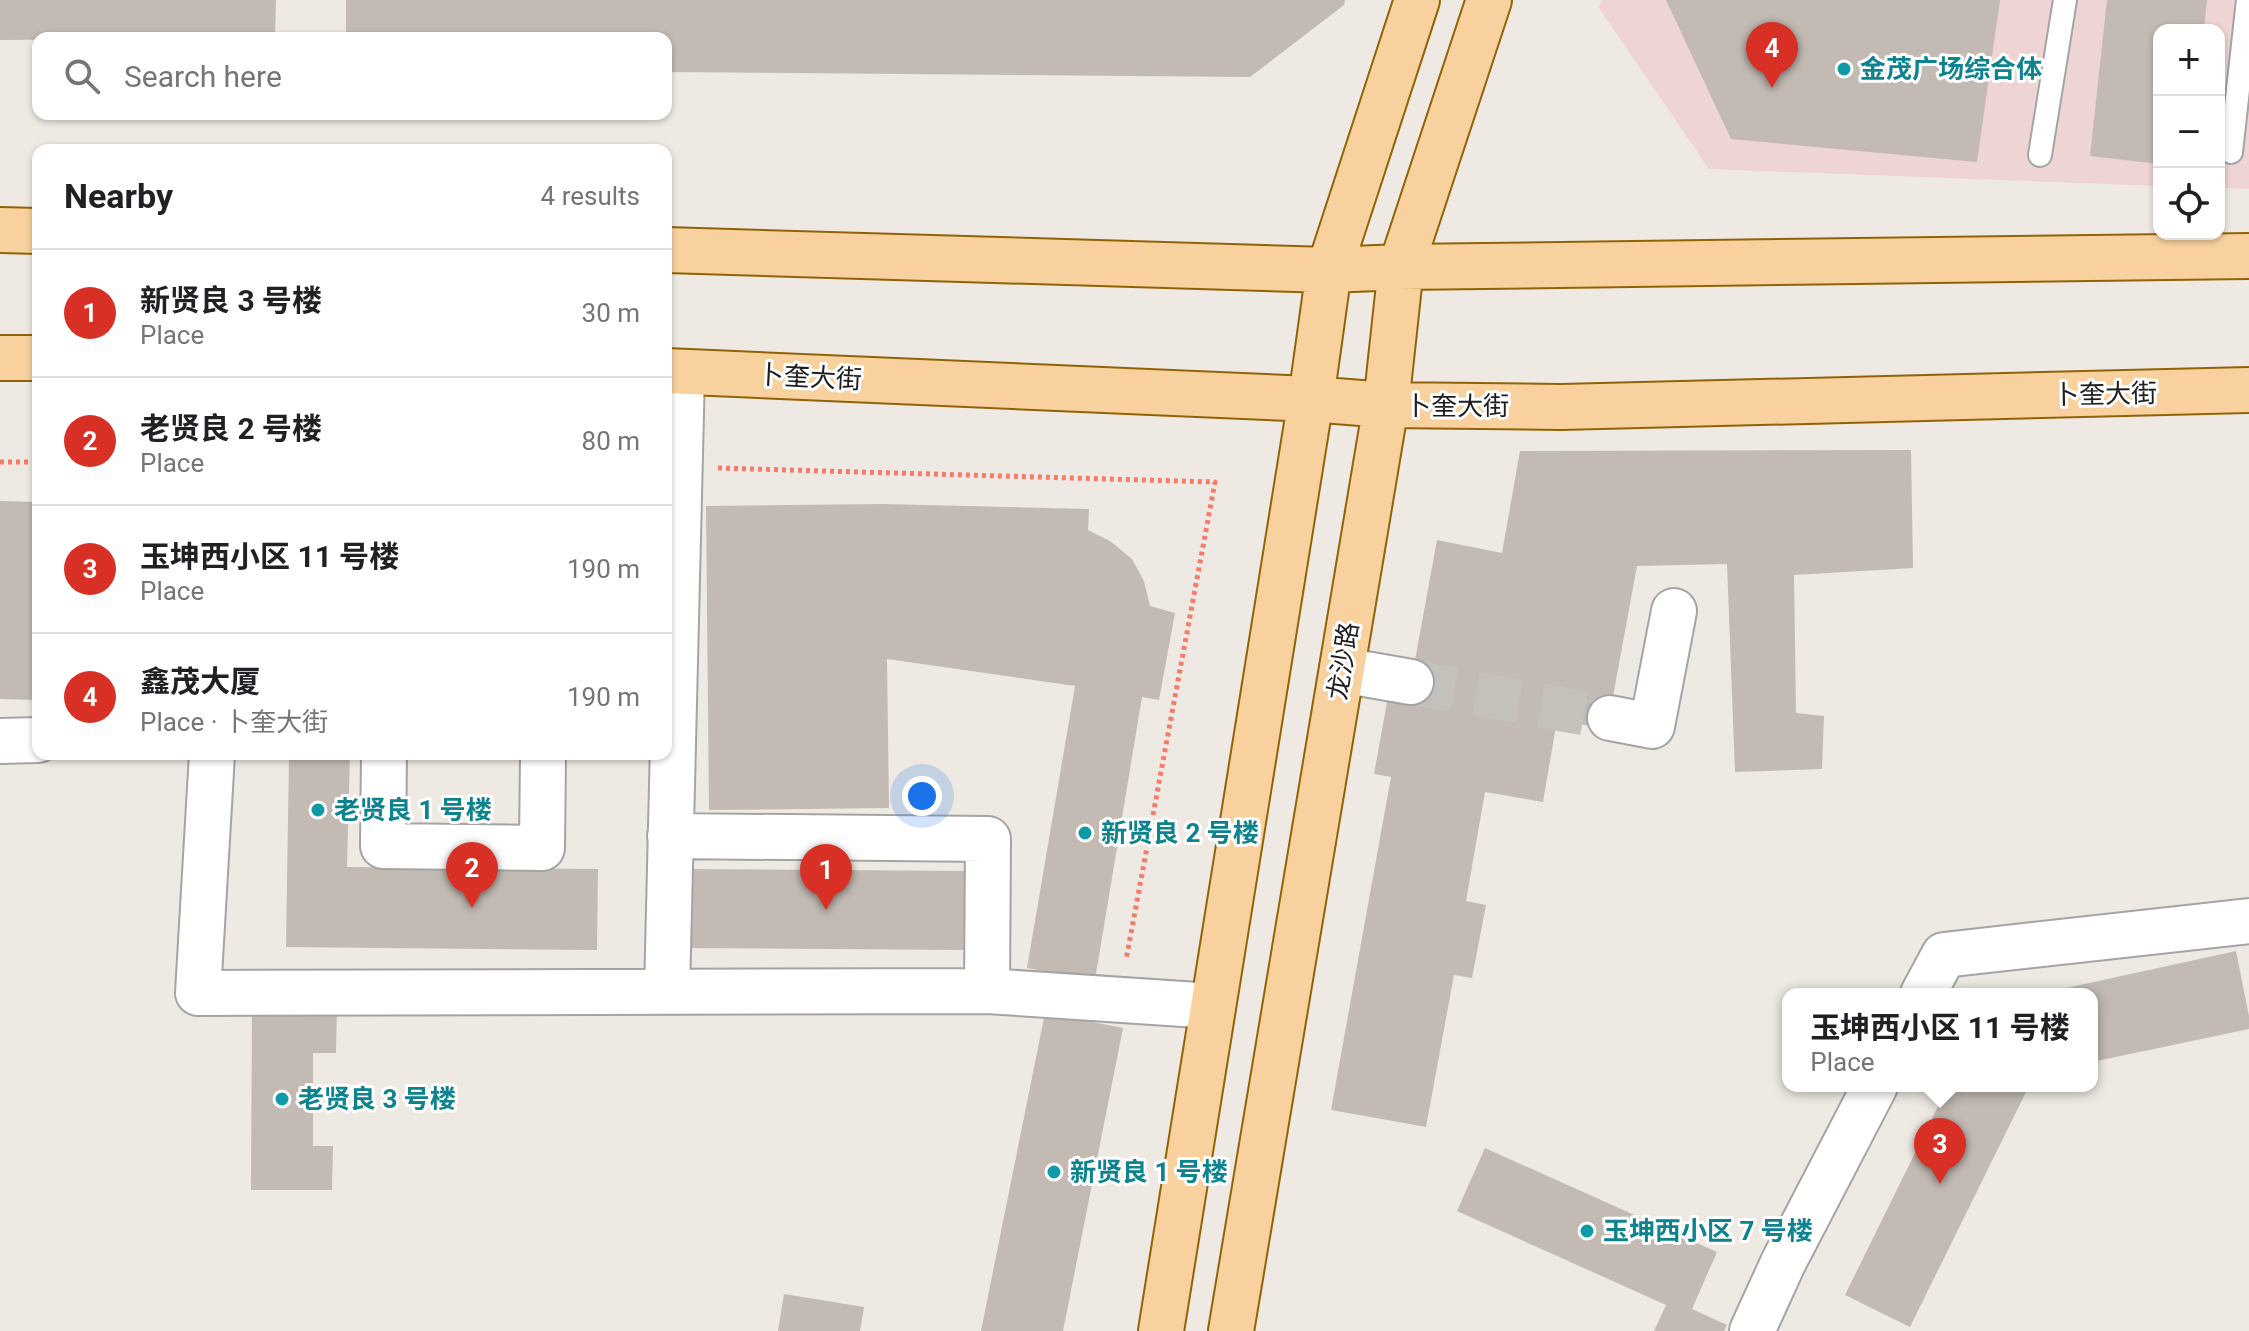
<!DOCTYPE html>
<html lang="en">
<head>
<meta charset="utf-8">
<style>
  body { margin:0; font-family:Roboto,"Noto Sans SC",sans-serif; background:#f6f6f6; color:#202124 }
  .controls { position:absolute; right:24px; top:24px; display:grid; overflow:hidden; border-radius:16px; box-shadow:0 2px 6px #0004 }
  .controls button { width:72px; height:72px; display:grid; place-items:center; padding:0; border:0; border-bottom:2px solid #e0e0e0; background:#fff; color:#202124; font:40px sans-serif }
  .you { position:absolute; left:922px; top:796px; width:28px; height:28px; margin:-20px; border:6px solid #fff; border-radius:50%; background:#1a73e8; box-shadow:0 0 0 12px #1a73e833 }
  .badge { display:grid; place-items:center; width:52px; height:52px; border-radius:50%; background:#d93025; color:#fff; font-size:26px; font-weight:700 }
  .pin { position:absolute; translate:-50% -66px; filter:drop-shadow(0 2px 4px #0008) }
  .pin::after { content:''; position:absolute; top:42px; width:28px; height:24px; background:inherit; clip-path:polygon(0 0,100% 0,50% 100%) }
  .popup { position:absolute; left:1782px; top:988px; width:316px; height:104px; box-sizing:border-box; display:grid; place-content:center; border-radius:16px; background:#fff; filter:drop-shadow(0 2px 6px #0005); font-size:26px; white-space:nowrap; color:#757577 }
  .popup b { font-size:30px; color:#202124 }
  .popup::after { content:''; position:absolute; left:50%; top:100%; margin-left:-16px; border:16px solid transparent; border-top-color:#fff }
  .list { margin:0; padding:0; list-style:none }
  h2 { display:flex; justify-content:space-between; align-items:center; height:104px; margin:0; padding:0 32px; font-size:34px }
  h2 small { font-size:26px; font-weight:400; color:#757577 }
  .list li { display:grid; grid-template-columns:52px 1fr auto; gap:24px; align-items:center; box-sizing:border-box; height:128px; padding:0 32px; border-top:2px solid #e0e0e0 }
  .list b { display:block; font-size:30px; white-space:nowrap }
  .list p { margin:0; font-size:26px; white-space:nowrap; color:#757577 }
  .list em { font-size:26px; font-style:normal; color:#757577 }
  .icon { flex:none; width:44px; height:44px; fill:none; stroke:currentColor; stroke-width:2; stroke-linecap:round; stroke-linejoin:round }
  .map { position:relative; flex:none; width:2249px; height:1331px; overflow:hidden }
  .search { position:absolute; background:#fff; box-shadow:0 2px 6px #0004; left:32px; top:32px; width:640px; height:88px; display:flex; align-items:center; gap:20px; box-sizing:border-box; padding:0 28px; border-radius:16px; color:#757577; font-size:30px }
  .panel { position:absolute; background:#fff; box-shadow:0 2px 6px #0004; left:32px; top:144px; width:640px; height:616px; border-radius:16px }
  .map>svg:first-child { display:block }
  .commercial { fill:#eed4d3 }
  .building { fill:#c2bab3 }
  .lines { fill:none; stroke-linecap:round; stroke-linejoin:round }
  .street-tunnel { stroke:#c4c1bb; stroke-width:44; stroke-dasharray:44 22; stroke-linecap:butt }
  .lane-casing { stroke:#a4a4a4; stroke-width:26 }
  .street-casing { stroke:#a4a4a4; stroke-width:48 }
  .primary-casing { stroke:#916306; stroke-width:48 }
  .path { stroke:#f47c6e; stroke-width:5; stroke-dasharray:4 4; stroke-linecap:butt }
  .lane { stroke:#fff; stroke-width:22 }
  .street { stroke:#fff; stroke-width:44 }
  .primary { stroke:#f8d19e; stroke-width:44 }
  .culture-dot { fill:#0f9aa8; stroke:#fff; stroke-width:3 }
  .labels { text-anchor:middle; stroke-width:6; stroke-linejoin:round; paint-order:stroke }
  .culture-label { font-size:26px; font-weight:bold; fill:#0d838f; stroke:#fff; text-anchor:start }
  .street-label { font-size:26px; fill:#1d1d1d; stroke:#fff }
</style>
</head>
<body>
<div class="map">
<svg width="2249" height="1331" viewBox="0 0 2249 1331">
  <rect width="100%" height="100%" fill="#eeeae3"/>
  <path class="commercial" d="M1602 0H2249V189L2219 188V30H2159V186L1709 169 1599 8Z"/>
  <path class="building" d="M0 0H276L275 38 0 40Z
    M346 0H1345L1344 5 1250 77 666 72V38H346Z
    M1666 0H2000L1977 162 1731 139Z
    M2107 0H2207L2204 30H2159V164L2090 156Z
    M1911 450 1913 568 1794 575 1796 713 1824 716 1822 769 1735 772 1727 564 1637 566 1607 729 1557 720 1543 802 1485 792 1466 901 1486 905 1472 978 1454 975 1426 1127 1331 1110 1391 777 1374 774 1389 691 1411 682 1437 540 1502 553 1520 451Z
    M0 501 38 502V700L0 699Z
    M885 504 1089 509 1088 530 1110 541 1132 559 1144 581 1150 606 1175 613 1159 700 1142 697 1095 980 1027 968 1075 686 887 659 889 808 709 810 706 506Z
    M289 754H350L347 867 598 869 597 950 286 947Z
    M685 869 968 871 967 950 684 948Z
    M2236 951 2249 1016V1029L2092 1062V994H2039Z
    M252 1006H337L336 1053H313V1146H333L332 1190H251Z
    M1045 1013 1123 1028 1063 1331H981Z
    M1948 1086H2029L1910 1327 1845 1295Z
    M1485 1148 1717 1252 1692 1309 1727 1325 1724 1331H1654L1666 1305 1457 1211Z
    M784 1294 864 1307 860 1331H778Z"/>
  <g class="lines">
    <path class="street-tunnel" d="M1411 682 1610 718"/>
    <g class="lane-casing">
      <path id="lane" d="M2231 152 2248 0
        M2040 155 2065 0"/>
    </g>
    <g class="street-casing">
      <path id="street" d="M1342 670 1411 682
        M1610 718 1652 726 1674 611
        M0 741 38 740
        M212 754 198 993 987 991 1213 1006
        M384 754 383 846 542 848 543 754
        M670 836 988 839 987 991
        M667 992 682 372
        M1923 994 1944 955 2249 921
        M1752 1331 1783 1263 1875 1086"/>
    </g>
    <g class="primary-casing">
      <path id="primary" d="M0 230 38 231
        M666 250 1329 270 1401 267 2249 256
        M0 358H38
        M666 371 1311 399 1386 405 1561 407 2249 390
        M1161 1331 1311 399 1329 270 1417 0
        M1231 1331 1386 405 1401 267 1489 0"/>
    </g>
    <path class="path" d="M0 462H38
      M718 468 1215 482 1126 960"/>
    <use href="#lane" class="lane"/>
    <use href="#street" class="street"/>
    <use href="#primary" class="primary"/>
  </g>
  <g class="culture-dot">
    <circle cx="1844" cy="69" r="8"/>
    <circle cx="318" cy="810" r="8"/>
    <circle cx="1085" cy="833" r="8"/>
    <circle cx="282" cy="1099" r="8"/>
    <circle cx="1054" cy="1172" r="8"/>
    <circle cx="1587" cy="1231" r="8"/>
  </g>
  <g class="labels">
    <g class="culture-label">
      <text x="1860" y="78">金茂广场综合体</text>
      <text x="334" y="819">老贤良 1 号楼</text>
      <text x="1101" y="842">新贤良 2 号楼</text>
      <text x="298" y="1108">老贤良 3 号楼</text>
      <text x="1070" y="1181">新贤良 1 号楼</text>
      <text x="1603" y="1240">玉坤西小区 7 号楼</text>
    </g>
    <g class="street-label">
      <text transform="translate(810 377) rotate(3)" y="9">卜奎大街</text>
      <text transform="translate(2105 394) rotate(-1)" y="9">卜奎大街</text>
      <text x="1457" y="415">卜奎大街</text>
      <text transform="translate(1343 661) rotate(-81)" y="9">龙沙路</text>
    </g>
  </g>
</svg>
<div class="controls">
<button>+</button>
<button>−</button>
<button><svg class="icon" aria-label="locate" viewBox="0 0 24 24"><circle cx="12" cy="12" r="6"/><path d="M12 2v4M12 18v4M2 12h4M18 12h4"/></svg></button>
</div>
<div class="you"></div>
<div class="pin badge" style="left:826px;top:910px">1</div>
<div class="pin badge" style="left:472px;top:908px">2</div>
<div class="pin badge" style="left:1940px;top:1184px">3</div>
<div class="popup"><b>玉坤西小区 11 号楼</b>Place</div>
<div class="pin badge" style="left:1772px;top:88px">4</div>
<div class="search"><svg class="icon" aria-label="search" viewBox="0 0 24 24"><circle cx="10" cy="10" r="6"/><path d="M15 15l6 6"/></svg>Search here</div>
<section class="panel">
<h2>Nearby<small>4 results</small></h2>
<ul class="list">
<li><span class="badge">1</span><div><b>新贤良 3 号楼</b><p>Place</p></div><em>30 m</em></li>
<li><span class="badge">2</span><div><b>老贤良 2 号楼</b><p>Place</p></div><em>80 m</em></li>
<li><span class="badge">3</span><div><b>玉坤西小区 11 号楼</b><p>Place</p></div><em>190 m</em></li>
<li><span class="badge">4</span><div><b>鑫茂大厦</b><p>Place · 卜奎大街</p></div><em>190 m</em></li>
</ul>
</section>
</div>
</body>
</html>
